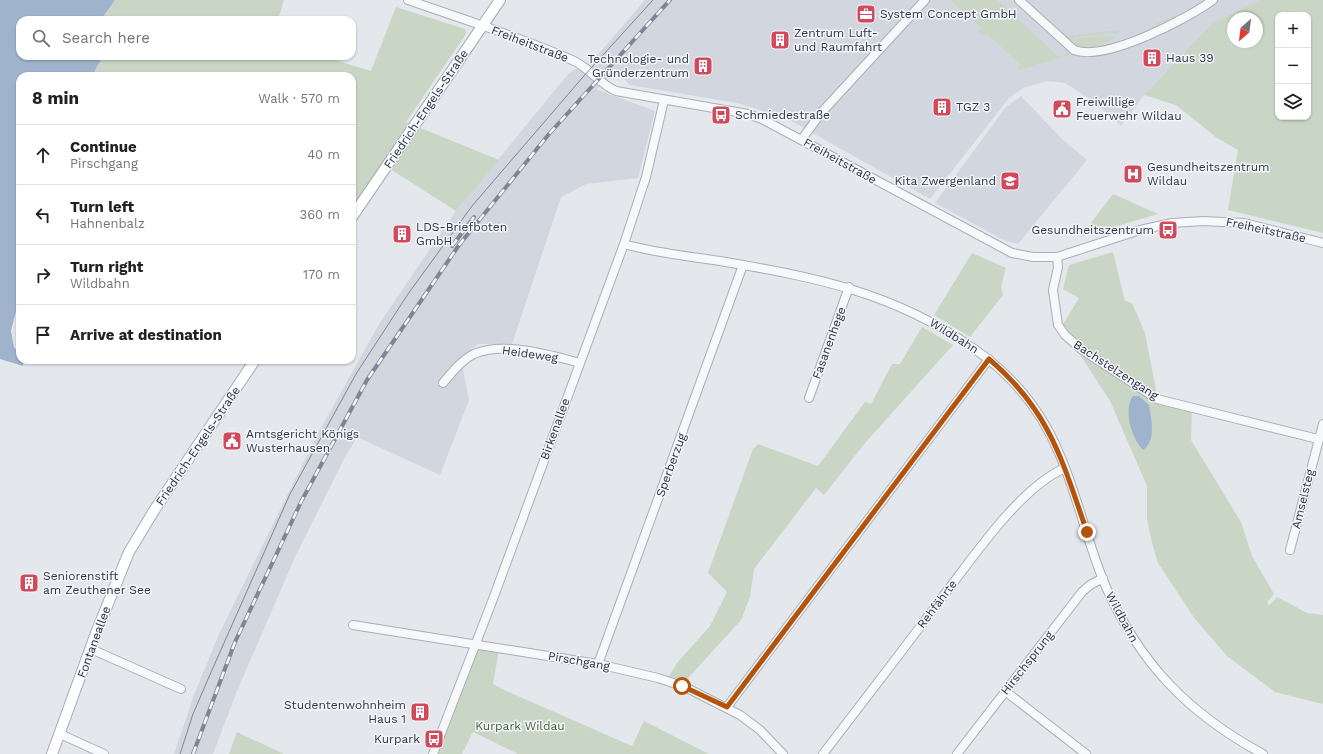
<!DOCTYPE html>
<html lang="en">
<head>
<meta charset="utf-8">
<style>
  body { margin:0; font-family:"Work Sans",sans-serif; background:#f2f2f2; color:#202124 }
  .controls { position:absolute; right:12px; top:12px; display:grid; overflow:hidden; border-radius:8px; box-shadow:0 1px 3px #0004 }
  .controls button { width:36px; height:36px; display:grid; place-items:center; padding:0; border:0; border-bottom:1px solid #e0e0e0; background:#fff; color:#202124; font:20px sans-serif }
  .compass { position:absolute; left:1227px; top:12px; width:36px; height:36px; border-radius:50%; background:#fff; box-shadow:0 1px 3px #0004; rotate:208deg }
  .stop { position:absolute; width:12px; height:12px; margin:-9px; border:3px solid #b45309; border-radius:50%; background:#fff }
  .stop.end { background:#b45309; border-color:#fff; box-shadow:0 1px 4px #0008 }
  .list { margin:0; padding:0; list-style:none }
  h2 { display:flex; justify-content:space-between; align-items:center; height:52px; margin:0; padding:0 16px; font-size:17px }
  h2 small { font-size:13px; font-weight:400; color:#757577 }
  .list li { display:grid; grid-template-columns:26px 1fr auto; gap:12px; align-items:center; box-sizing:border-box; height:60px; padding:0 16px; border-top:1px solid #e0e0e0 }
  .list b { display:block; font-size:15px; white-space:nowrap }
  .list p { margin:0; font-size:13px; white-space:nowrap; color:#757577 }
  .list em { font-size:13px; font-style:normal; color:#757577 }
  .icon { flex:none; width:22px; height:22px; fill:none; stroke:currentColor; stroke-width:2; stroke-linecap:round; stroke-linejoin:round }
  .map { position:relative; flex:none; width:1323px; height:754px; overflow:hidden }
  .search { position:absolute; background:#fff; box-shadow:0 1px 3px #0004; left:16px; top:16px; width:340px; height:44px; display:flex; align-items:center; gap:10px; box-sizing:border-box; padding:0 14px; border-radius:12px; color:#757577; font-size:15px }
  .panel { position:absolute; background:#fff; box-shadow:0 1px 3px #0004; left:16px; top:72px; width:340px; height:292px; border-radius:12px }
  .map>svg:first-child { display:block }
  .built { fill:#d2d6de }
  .green { fill:#c9d6c5; fill-rule:evenodd }
  .water { fill:#9fb4cc }
  .lines { fill:none; stroke-linecap:round; stroke-linejoin:round }
  .minor-casing { stroke:#a9aeb7; stroke-width:10 }
  .major-casing { stroke:#a3abb8; stroke-width:12 }
  .minor { stroke:#f7f8fa; stroke-width:8 }
  .major { stroke:#fff; stroke-width:10 }
  .tram { stroke:#7d8696; stroke-width:1 }
  .rail-casing { stroke:#7d8696; stroke-width:4 }
  .rail { stroke:#f4f6f9; stroke-width:2.5; stroke-dasharray:8; stroke-linecap:butt }
  .route { stroke:#b45309; stroke-width:5 }
  .labels { text-anchor:middle; stroke-width:3; stroke-linejoin:round; paint-order:stroke }
  .poi-label { font-size:12px; fill:#2b3445; stroke:#f4f6f9; text-anchor:start }
  .street-label { font-size:12px; fill:#2b3445; stroke:#f4f6f9 }
  .park-label { font-size:12px; fill:#3f6138; stroke:#f4f6f9 }
</style>
</head>
<body>
<div class="map">
<svg width="1323" height="754" viewBox="0 0 1323 754">
  <rect width="100%" height="100%" fill="#e4e7ec"/>
  <path class="built" d="M645 0H1260L1212 23 1144 95 1121 126 1093 101 1065 83 1047 81 1023 88 1009 98 930 199 786 118 737 103 630 85 617 73 596 89 655 111 638 178 586 184 561 197 512 344H478L461 359 469 400 440 475 357 437 345 457 295 557 237 691 213 754H174L194 695 219 634 317 435 379 324 456 211 569 73 595 58Z
    M1021 96 1062 139 1087 160 1018 244 1006 241 935 203 1006 107Z"/>
  <path class="green" d="M115 0H284L278 20H101Z
    M950 0H997L1058 56H1063L1069 51 1070 55 1019 70 1018 69 1021 65 986 33 983 36 978 32 981 28Z
    M1260 0H1323V233L1228 210 1238 150 1217 138 1176 105 1144 95 1212 23ZM1278 15H1308V117H1278ZM1233 18H1257V42H1233Z
    M396 7 465 29 466 33 464 37 406 122 499 160 456 211 384 165 352 212V76H92L103 56H322L371 71Z
    M1178 14 1177 18 1160 26 1156 24Z
    M1121 30 1118 33 1076 37 1071 43 1064 36Z
    M1116 36C1101 47 1092 53 1073 44L1077 38Z
    M1113 194 1158 214 1080 237Z
    M1113 252 1125 301 1132 303 1145 333 1157 395 1073 339 1062 326 1079 298 1063 289 1069 265Z
    M972 253 1006 268 1001 287 1003 295 970 337 934 315Z
    M922 327 953 345 865 443 824 495 816 488 754 569 750 597 741 620 689 677 686 682 669 676 677 663 710 626 727 592 708 573 753 449 758 444 818 466 865 402 871 404 892 364H900Z
    M1086 355 1130 383 1192 410 1191 440 1241 522 1252 556 1274 594 1267 602 1269 606 1277 597 1307 613 1323 615V704L1275 692 1227 656 1195 619 1158 563 1152 543 1147 519V486L1110 401 1081 356Z
    M477 646 499 650 493 684 506 691 632 746 644 721 709 754H518L473 732 462 754H436Z
    M237 732 284 754H229Z"/>
  <path class="water" d="M0 0H115L101 20H20V56H103L92 76H20V249L18 303 11 331 14 347 20 356V360L23 361V366L0 359Z
    M1133 396H1139L1149 405C1151 419 1157 440 1143 450 1131 438 1123 410 1133 396Z"/>
  <g class="lines">
    <g class="minor-casing">
      <path id="minor" d="M408 0C462 19 518 36 572 60 589 67 599 84 616 91L748 114 762 119 1012 253 1033 257H1057L1140 230 1172 223 1203 221 1244 223 1323 243
        M1019 0 1074 50C1105 62 1187 19 1213 0
        M802 139 821 113 925 0
        M624 244C655 253 688 256 720 261 814 277 893 292 973 348 1011 374 1041 410 1059 453 1078 496 1087 543 1106 587 1140 664 1189 714 1263 754
        M1057 257 1058 267 1053 290 1058 325 1065 335 1081 349 1157 399 1318 439
        M443 383C452 372 462 360 474 354 502 341 552 355 580 363
        M809 398 849 287
        M1290 550 1323 424
        M353 625 598 664 658 678 685 687 740 715 760 730 783 754
        M91 649 181 689
        M598 664 743 265
        M1005 691 1086 754
        M727 707 989 359
        M60 734 104 754
        M433 754 493 599 624 244 646 177 664 100
        M823 754C863 702 902 651 941 599 972 559 1019 488 1065 468
        M957 754 1082 592 1090 585 1103 578"/>
    </g>
    <g class="major-casing">
      <path id="major" d="M352 217 500 0
        M52 754 96 633 129 552 155 509 255 360"/>
    </g>
    <use href="#minor" class="minor"/>
    <use href="#major" class="major"/>
    <path class="tram" d="M180 754 193 714 212 670 290 494 356 374 408 294 472 206 583 77 653 0"/>
    <g class="rail-casing">
      <path id="rail" d="M452 246 474 217
        M193 754 235 642 302 500 367 380 459 245 549 134 670 0"/>
    </g>
    <use href="#rail" class="rail"/>
  </g>
  <g class="lines">
    <path class="route" d="M682 686 727 707 989 359C1050 411 1062 460 1087 532"/>
  </g>
  <defs>
    <g id="office-square" transform="scale(1)"><rect x="-9" y="-9" width="18" height="18" rx="4" fill="#d1495b" stroke="#f4f6f9"/><path d="M-6-3h4V-5.5h4V-3h4V5H-6ZM-1-4.5V-3h2v-1.5ZM-6 0V1H6V0Z" fill="#fff"/></g>
    <g id="building-square" transform="scale(1)"><rect x="-9" y="-9" width="18" height="18" rx="4" fill="#d1495b" stroke="#f4f6f9"/><path d="M-4-6H4V6H1V3H-1V6H-4ZM-2.5-4.3h1.7v1.8h-1.7ZM.8-4.3h1.7v1.8H.8ZM-2.5-1h1.7V.8h-1.7ZM.8-1h1.7V.8H.8Z" fill="#fff"/></g>
    <g id="civic-square" transform="scale(1)"><rect x="-9" y="-9" width="18" height="18" rx="4" fill="#d1495b" stroke="#f4f6f9"/><path d="M-.6-6.5H3V-4.5H.6V-3L4-1V1h2V6H-6V1h2V-1L-.6-3ZM-1.2 2.5V6h2.4V2.5Z" fill="#fff"/></g>
    <g id="bus-square" transform="scale(1)"><rect x="-9" y="-9" width="18" height="18" rx="4" fill="#d1495b" stroke="#f4f6f9"/><path d="M-5-6H5V4H4V6H2V4H-2V6H-4V4H-5ZM-3.5-4V0h7V-4ZM-3.5 1.2v1.5H-2V1.2ZM2 1.2v1.5H3.5V1.2Z" fill="#fff"/></g>
    <g id="hospital-square" transform="scale(1)"><rect x="-9" y="-9" width="18" height="18" rx="4" fill="#d1495b" stroke="#f4f6f9"/><path d="M-5-5h3v3.5h4V-5h3V5h-3V1.5h-4V5h-3Z" fill="#fff"/></g>
    <g id="school-square" transform="scale(1)"><rect x="-9" y="-9" width="18" height="18" rx="4" fill="#d1495b" stroke="#f4f6f9"/><path d="M0-5L7-2L0 1L-7-2ZM-4 1L0 2.5L4 1V4Q0 6-4 4Z" fill="#fff"/></g>
  </defs>
  <g fill-rule="evenodd">
    <use href="#office-square" x="866" y="14"/>
    <use href="#building-square" x="780" y="40"/>
    <use href="#building-square" x="1152" y="58"/>
    <use href="#building-square" x="703" y="66"/>
    <use href="#building-square" x="942" y="107"/>
    <use href="#civic-square" x="1062" y="109"/>
    <use href="#bus-square" x="721" y="115"/>
    <use href="#hospital-square" x="1133" y="174"/>
    <use href="#school-square" x="1010" y="181"/>
    <use href="#bus-square" x="1168" y="230"/>
    <use href="#building-square" x="402" y="234"/>
    <use href="#civic-square" x="232" y="441"/>
    <use href="#building-square" x="29" y="583"/>
    <use href="#building-square" x="420" y="712"/>
    <use href="#bus-square" x="434" y="739"/>
  </g>
  <g class="labels">
    <g class="poi-label">
      <text x="880" y="18">System Concept GmbH</text>
      <text x="794" y="37">Zentrum Luft-<tspan x="794" dy="14">und Raumfahrt</tspan></text>
      <text x="1166" y="62">Haus 39</text>
      <text x="689" y="63" text-anchor="end">Technologie- und<tspan x="689" dy="14">Gründerzentrum</tspan></text>
      <text x="1076" y="106">Freiwillige<tspan x="1076" dy="14">Feuerwehr Wildau</tspan></text>
      <text x="956" y="111">TGZ 3</text>
      <text x="735" y="119">Schmiedestraße</text>
      <text x="1147" y="171">Gesundheitszentrum<tspan x="1147" dy="14">Wildau</tspan></text>
      <text x="996" y="185" text-anchor="end">Kita Zwergenland</text>
      <text x="416" y="231">LDS-Briefboten<tspan x="416" dy="14">GmbH</tspan></text>
      <text x="1154" y="234" text-anchor="end">Gesundheitszentrum</text>
      <text x="246" y="438">Amtsgericht Königs<tspan x="246" dy="14">Wusterhausen</tspan></text>
      <text x="43" y="580">Seniorenstift<tspan x="43" dy="14">am Zeuthener See</tspan></text>
      <text x="406" y="709" text-anchor="end">Studentenwohnheim<tspan x="406" dy="14">Haus 1</tspan></text>
      <text x="420" y="743" text-anchor="end">Kurpark</text>
    </g>
    <g class="street-label">
      <text transform="translate(530 44) rotate(21)" y="4">Freiheitstraße</text>
      <text transform="translate(426 109) rotate(-56)" y="4">Friedrich-Engels-Straße</text>
      <text transform="translate(840 161) rotate(29)" y="4">Freiheitstraße</text>
      <text transform="translate(1266 230) rotate(12)" y="4">Freiheitstraße</text>
      <text transform="translate(954 336) rotate(32)" y="4">Wildbahn</text>
      <text transform="translate(829 343) rotate(-70)" y="4">Fasanenhege</text>
      <text transform="translate(530 354) rotate(8)" y="4">Heideweg</text>
      <text transform="translate(1116 370) rotate(33)" y="4">Bachstelzengang</text>
      <text transform="translate(555 429) rotate(-70)" y="4">Birkenallee</text>
      <text transform="translate(198 446) rotate(-56)" y="4">Friedrich-Engels-Straße</text>
      <text transform="translate(671 465) rotate(-70)" y="4">Sperberzug</text>
      <text transform="translate(1303 499) rotate(-76)" y="4">Amselsteg</text>
      <text transform="translate(937 604) rotate(-53)" y="4">Rehfährte</text>
      <text transform="translate(1122 617) rotate(62)" y="4">Wildbahn</text>
      <text transform="translate(94 642) rotate(-70)" y="4">Fontaneallee</text>
      <text transform="translate(579 661) rotate(10)" y="4">Pirschgang</text>
      <text transform="translate(1027 663) rotate(-52)" y="4">Hirschsprung</text>
    </g>
    <g class="park-label">
      <text x="520" y="730">Kurpark Wildau</text>
    </g>
  </g>
</svg>
<div class="controls">
<button>+</button>
<button>−</button>
<button><svg class="icon" aria-label="layers" viewBox="0 0 24 24"><path d="M12 4l9 5-9 5-9-5zM3 14l9 5 9-5"/></svg></button>
</div>
<svg class="compass" viewBox="-18 -18 36 36"><path d="M0-13l5 13h-10z" fill="#e53935"/><path d="M0 13l5-13h-10z" fill="#757577"/></svg>
<div class="stop" style="left:682px;top:686px"></div>
<div class="stop end" style="left:1087px;top:532px"></div>
<div class="search"><svg class="icon" aria-label="search" viewBox="0 0 24 24"><circle cx="10" cy="10" r="6"/><path d="M15 15l6 6"/></svg>Search here</div>
<section class="panel">
<h2>8 min<small>Walk · 570 m</small></h2>
<ul class="list">
<li><svg class="icon" aria-label="ahead" viewBox="0 0 24 24"><path d="M12 20V5M6 11l6-6 6 6"/></svg><div><b>Continue</b><p>Pirschgang</p></div><em>40 m</em></li>
<li><svg class="icon" aria-label="left" viewBox="0 0 24 24"><path d="M17 20v-9H6M10 6l-5 5 5 5"/></svg><div><b>Turn left</b><p>Hahnenbalz</p></div><em>360 m</em></li>
<li><svg class="icon" aria-label="right" viewBox="0 0 24 24"><path d="M7 20v-9h11M14 6l5 5-5 5"/></svg><div><b>Turn right</b><p>Wildbahn</p></div><em>170 m</em></li>
<li><svg class="icon" aria-label="arrive" viewBox="0 0 24 24"><path d="M6 21V4h12l-3 4 3 4H6"/></svg><div><b>Arrive at destination</b></div></li>
</ul>
</section>
</div>
</body>
</html>
